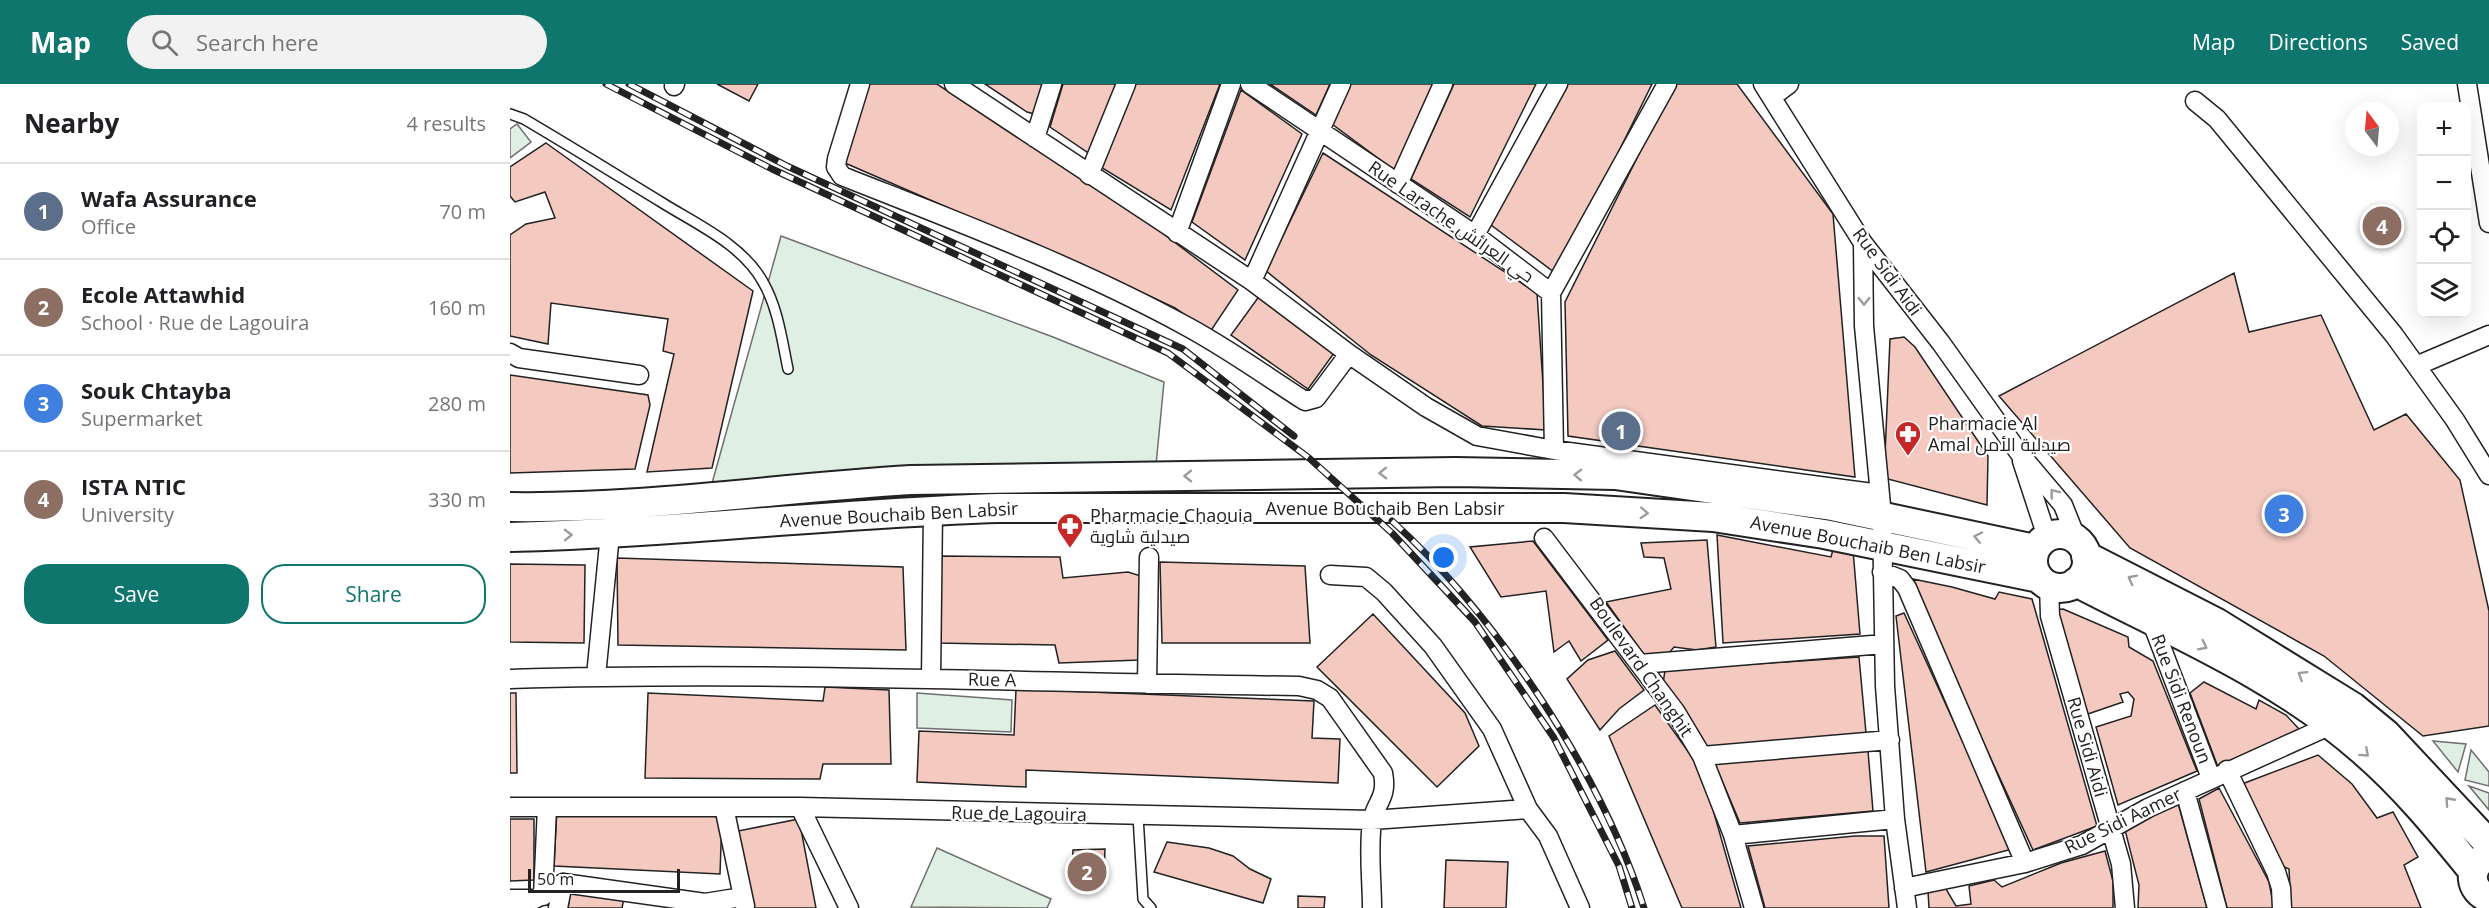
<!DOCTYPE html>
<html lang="en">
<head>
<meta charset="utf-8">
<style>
  body { margin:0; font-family:"Open Sans",Cairo,sans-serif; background:#f2f2f2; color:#202124 }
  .controls { position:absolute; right:18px; top:18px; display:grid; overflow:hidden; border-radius:12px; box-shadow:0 6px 24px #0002 }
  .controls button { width:54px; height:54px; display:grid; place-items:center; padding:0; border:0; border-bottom:2px solid #e0e0e0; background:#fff; color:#202124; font:30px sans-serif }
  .compass { position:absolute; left:1835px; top:18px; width:54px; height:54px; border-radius:50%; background:#fff; box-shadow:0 6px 24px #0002; rotate:344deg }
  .scale { position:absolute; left:18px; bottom:15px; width:152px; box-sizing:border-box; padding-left:6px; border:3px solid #222; border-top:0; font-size:16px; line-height:21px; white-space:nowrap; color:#222; -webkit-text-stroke:4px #fff; paint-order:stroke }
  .you { position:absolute; left:934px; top:474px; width:21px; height:21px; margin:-15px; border:4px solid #fff; border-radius:50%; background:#1a73e8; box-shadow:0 0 0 9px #1a73e833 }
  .badge { display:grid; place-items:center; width:39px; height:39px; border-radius:50%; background:#0f766e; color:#fff; font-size:20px; font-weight:700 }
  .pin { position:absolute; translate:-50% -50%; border:3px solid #fff; box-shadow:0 2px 6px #0006 }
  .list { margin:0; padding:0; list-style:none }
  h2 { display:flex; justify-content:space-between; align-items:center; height:78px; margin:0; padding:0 24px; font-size:26px }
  h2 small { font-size:20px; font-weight:400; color:#757577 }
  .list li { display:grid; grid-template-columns:39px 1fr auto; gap:18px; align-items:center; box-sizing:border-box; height:96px; padding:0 24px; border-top:2px solid #e0e0e0 }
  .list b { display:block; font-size:22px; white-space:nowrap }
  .list p { margin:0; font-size:20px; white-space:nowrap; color:#757577 }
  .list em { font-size:20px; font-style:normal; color:#757577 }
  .actions { display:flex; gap:12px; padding:18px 24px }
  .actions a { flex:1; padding:14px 0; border:2px solid #0f766e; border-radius:24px; text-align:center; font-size:21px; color:#0f766e }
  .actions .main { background:#0f766e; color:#fff }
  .icon { flex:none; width:33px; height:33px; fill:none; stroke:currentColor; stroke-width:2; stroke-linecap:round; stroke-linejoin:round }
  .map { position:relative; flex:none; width:1979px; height:824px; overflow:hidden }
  header { display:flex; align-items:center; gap:36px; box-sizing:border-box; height:84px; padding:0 30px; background:#0f766e; color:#fff }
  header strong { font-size:28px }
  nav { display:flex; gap:33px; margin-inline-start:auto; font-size:21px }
  .search { width:420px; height:54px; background:#f2f2f2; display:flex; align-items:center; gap:15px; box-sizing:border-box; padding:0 21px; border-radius:33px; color:#757577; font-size:22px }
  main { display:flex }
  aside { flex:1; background:#fff }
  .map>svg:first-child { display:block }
  .green { fill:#e0efe3; stroke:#6f6f6f; stroke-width:1.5 }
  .building { fill:#f3c9c0; stroke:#222; stroke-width:1.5 }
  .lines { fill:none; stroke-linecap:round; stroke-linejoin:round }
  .lane-casing { stroke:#222; stroke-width:12 }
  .street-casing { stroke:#222; stroke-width:21 }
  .primary-casing { stroke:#222; stroke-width:32 }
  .lane { stroke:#fff; stroke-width:9 }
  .street { stroke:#fff; stroke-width:18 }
  .primary { stroke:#fff; stroke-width:28 }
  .rail-casing { stroke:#222; stroke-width:7 }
  .rail { stroke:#fff; stroke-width:4.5; stroke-dasharray:14; stroke-linecap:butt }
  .oneway { stroke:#9c9c9c }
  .labels { text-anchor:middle; stroke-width:4.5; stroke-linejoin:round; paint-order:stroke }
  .street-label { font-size:18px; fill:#222; stroke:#fff }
  .poi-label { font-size:18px; fill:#222; stroke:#fff; text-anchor:start }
</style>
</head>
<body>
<header>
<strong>Map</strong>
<div class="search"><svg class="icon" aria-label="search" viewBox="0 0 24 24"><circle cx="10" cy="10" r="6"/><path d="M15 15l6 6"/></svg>Search here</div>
<nav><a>Map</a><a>Directions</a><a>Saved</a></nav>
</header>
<main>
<aside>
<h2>Nearby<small>4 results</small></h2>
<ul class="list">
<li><span class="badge" style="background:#5c6f8a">1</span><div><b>Wafa Assurance</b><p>Office</p></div><em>70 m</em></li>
<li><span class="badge" style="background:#8d6e63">2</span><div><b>Ecole Attawhid</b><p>School · Rue de Lagouira</p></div><em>160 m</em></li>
<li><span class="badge" style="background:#3f7fe0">3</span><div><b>Souk Chtayba</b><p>Supermarket</p></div><em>280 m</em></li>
<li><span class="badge" style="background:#8d6e63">4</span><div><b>ISTA NTIC</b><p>University</p></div><em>330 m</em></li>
</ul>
<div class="actions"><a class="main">Save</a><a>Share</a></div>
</aside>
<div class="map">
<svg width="1979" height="824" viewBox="0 0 1979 824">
  <rect width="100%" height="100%" fill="#fff"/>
  <path class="green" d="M7 40 21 58 0 74V45Z
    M271 152 543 253 654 298 646 381 199 410Z
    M407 609 502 616 501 648 407 644Z
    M1923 657 1956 660 1948 688Z
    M1961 666 1979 688V702L1955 696Z
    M1959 702 1979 709V726Z
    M427 764 541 815 537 824 401 823Z"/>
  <path class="building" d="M207 0H248L239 17Z
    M357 0H427L647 145 728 206 700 248 665 224 616 201 335 79Z
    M475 0H532L525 30 517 28Z
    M553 0H608L580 70 540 43Z
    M625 0H710L661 126 589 82Z
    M760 0H820L806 31Z
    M840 0H923L884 86 822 40Z
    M944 0H1026L960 133 901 95Z
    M1054 0H1142L1048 191 981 141Z
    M1164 0H1227L1323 130 1345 393 1058 352 1055 218Z
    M731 6 792 50 735 176 682 138Z
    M36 59 243 207 202 384 137 388 164 270 153 267 158 235 41 219 38 260 0 252V151L16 140 45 134 35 108 5 118 0 112V83Z
    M813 69 1027 209 1036 346 972 342 861 271 756 187Z
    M1724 189 1739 248 1811 231 1864 346 1896 330 1950 396 1979 527V642L1913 652 1814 572 1620 464 1489 312Z
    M750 211 827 265 798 305 721 251Z
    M1394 253 1405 263 1478 372 1477 421 1374 394 1380 255Z
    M0 291 138 311 140 321 125 385 0 389Z
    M1207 451 1321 473 1325 458 1343 466 1350 550 1213 559Z
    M1197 456 1206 563 1187 566 1164 563 1159 569 1135 572 1096 518 1161 505 1154 474 1134 473 1131 459Z
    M1023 457 1098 556 1071 577 1059 557 1044 568 1036 507 991 513 960 463Z
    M428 472 550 473 553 494 618 488 634 493 630 576 549 579 545 561 426 559Z
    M107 474 393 483 396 566 108 561Z
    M650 478 795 482 800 559H652Z
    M0 480 75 481 74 559 0 558Z
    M1403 495 1442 503 1485 515 1489 508 1522 515 1587 742 1523 766 1440 586Z
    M1553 525 1618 553 1619 563 1643 577 1687 687 1608 721 1586 643 1621 632 1624 615 1618 608 1610 610 1613 618 1575 631 1544 526Z
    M1394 529 1502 765 1416 788 1386 532Z
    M863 530 955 629 969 662 927 703 807 583Z
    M1105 567 1134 606 1109 625 1090 646 1057 595 1078 576Z
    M1349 573 1356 649 1195 663 1153 600 1155 586Z
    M1694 598 1746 625 1749 616 1776 631 1789 645 1708 683 1680 609Z
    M315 603 379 606 381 680H313L310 695 135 694 138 609 313 617Z
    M506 605 804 617 802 654 830 655 828 699 516 686V703L407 698 409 647 504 651Z
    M0 609H6L7 689H0Z
    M1145 621 1192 687 1231 824H1172L1099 652Z
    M1358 667 1363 727 1230 739 1205 680Z
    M1808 671 1842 700 1867 734 1883 728 1908 773 1894 781 1911 824H1781L1779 785 1772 782 1732 700Z
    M1709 704 1759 798 1764 824H1717L1689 715Z
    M1668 719 1697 824H1628L1629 801 1614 742Z
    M47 724 212 732 210 790 44 782Z
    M0 735H24V796L0 797Z
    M289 735 306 824H244L228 747Z
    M1345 752H1374L1379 824H1255L1238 762Z
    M657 758 699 764 723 772 740 785 761 795 753 819 644 788Z
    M595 765 594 788 562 787 563 766Z
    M1595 767 1603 797V824H1419L1418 807 1436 805 1446 822 1461 820 1459 802 1484 796 1492 803 1551 779Z
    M936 776 998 778 996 824H934Z
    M61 804 114 814 112 824H58Z
    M788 812 815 813 814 824H788Z"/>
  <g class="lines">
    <g class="lane-casing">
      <path id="lane" d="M0 30 14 35C60 62 105 90 151 118 186 140 232 160 253 198 268 224 272 256 278 285
        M628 732 633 815 641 824"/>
    </g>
    <g class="street-casing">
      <path id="street" d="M350 0 327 75 326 83 332 92C448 138 566 182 676 242 717 264 756 292 795 317L806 314 839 270
        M444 0 742 197 839 270 916 323 967 352 1044 366 1370 410
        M740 0 965 151 1041 209
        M1253 0 1353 159 1431 259 1510 370 1553 421 1567 456
        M1957 0 1979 139
        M164 2 165 0
        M1263 12 1279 0
        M1685 17 1707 35 1884 251 1945 336 1979 391
        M525 54 542 0
        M579 91 616 0
        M888 100 933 0
        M667 149 721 0
        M965 151 1048 0
        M1353 159 1354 242 1372 432 1375 602 1385 735 1397 824
        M742 197 831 0
        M0 269 9 274 129 291
        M1906 282 1979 251
        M1044 366 1041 209 1157 0
        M1512 377 1537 453
        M1034 454 1165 627 1192 672 1223 751 1244 824
        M1372 488 1390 495 1397 504 1515 779
        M820 491 856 493 874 508 923 562 982 645 1018 725 1038 752 1070 824
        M1539 501 1540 532 1611 780 1615 824
        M1641 536 1701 694
        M1130 580 1374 560
        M86 592 100 450
        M0 595C263 587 526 599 789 602L807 606 820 614 873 689C878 715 865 718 862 738 858 766 862 796 862 824
        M421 595 423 426
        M637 600 639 473
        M1192 672 1380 656
        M1717 686 1766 788 1771 804 1772 824
        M1675 707 1707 824
        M0 723H290L862 736 1018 725
        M214 723 235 822
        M290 723 339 824
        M1223 751 1385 735
        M1394 804 1515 779 1572 761 1638 724 1821 641
        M33 812 37 723
        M0 815H25L53 799 195 819 232 813
        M48 824 53 799"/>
    </g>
    <g class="primary-casing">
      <path id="primary" d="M0 423C134 425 268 404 401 396L945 388 1105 391 1322 422 1525 465
        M1523 477a27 27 0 1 1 54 0a27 27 0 1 1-54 0Z
        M0 453C163 449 325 429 488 424H1054L1203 433 1314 450 1529 494
        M1576 472 1707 539 1843 623 1876 650 1979 760
        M1566 498C1664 549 1768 592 1852 666 1894 702 1928 744 1963 787
        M1976 773C1957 783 1959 807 1979 814"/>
    </g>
    <use href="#lane" class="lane"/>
    <use href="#street" class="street"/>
    <use href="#primary" class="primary"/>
    <g class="rail-casing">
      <path id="rail" d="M96 0 262 85 658 269 799 374 882 449 965 538 1044 654 1109 782 1122 824
        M119 0 277 82 673 265 784 352
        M882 437C986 531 1092 690 1134 824"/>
    </g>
    <use href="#rail" class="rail"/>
  </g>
  <defs><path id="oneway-chevron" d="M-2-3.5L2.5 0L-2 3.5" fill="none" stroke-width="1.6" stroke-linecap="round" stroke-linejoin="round" transform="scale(1.5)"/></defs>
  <g class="oneway">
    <use href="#oneway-chevron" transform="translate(1354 217) rotate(90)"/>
    <use href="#oneway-chevron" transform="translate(873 389) rotate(179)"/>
    <use href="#oneway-chevron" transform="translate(1068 391) rotate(-179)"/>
    <use href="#oneway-chevron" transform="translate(678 392) rotate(179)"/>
    <use href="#oneway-chevron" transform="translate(1544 409) rotate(-128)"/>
    <use href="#oneway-chevron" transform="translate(1134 429) rotate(3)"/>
    <use href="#oneway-chevron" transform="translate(58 451) rotate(-1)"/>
    <use href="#oneway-chevron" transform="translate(1468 453) rotate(-168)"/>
    <use href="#oneway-chevron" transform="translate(1622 495) rotate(-153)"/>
    <use href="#oneway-chevron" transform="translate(1693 562) rotate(27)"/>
    <use href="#oneway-chevron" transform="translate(1792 591) rotate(-148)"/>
    <use href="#oneway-chevron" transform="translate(1855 669) rotate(42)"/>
    <use href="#oneway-chevron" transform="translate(1939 717) rotate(-132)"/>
  </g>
  <defs>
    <g id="pharmacy-pin" transform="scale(1.35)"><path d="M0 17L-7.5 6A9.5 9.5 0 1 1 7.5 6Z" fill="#c62828" stroke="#fff"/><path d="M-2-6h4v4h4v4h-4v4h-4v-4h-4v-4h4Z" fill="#fff"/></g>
  </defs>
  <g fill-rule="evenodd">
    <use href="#pharmacy-pin" x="1398" y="350"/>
    <use href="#pharmacy-pin" x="560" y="442"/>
  </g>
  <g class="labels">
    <g class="street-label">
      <text transform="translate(941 138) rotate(35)" y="6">Rue Larache حي العرائش</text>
      <text transform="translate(1377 188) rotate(54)" y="6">Rue Sidi Aidi</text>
      <text x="875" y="431">Avenue Bouchaib Ben Labsir</text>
      <text transform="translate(389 431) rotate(-3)" y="6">Avenue Bouchaib Ben Labsir</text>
      <text transform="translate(1358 461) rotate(11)" y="6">Avenue Bouchaib Ben Labsir</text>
      <text transform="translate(1131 583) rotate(55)" y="6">Boulevard Changhit</text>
      <text transform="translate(482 596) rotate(1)" y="6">Rue A</text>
      <text transform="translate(1671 615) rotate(69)" y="6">Rue Sidi Renoun</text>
      <text transform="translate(1577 663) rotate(74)" y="6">Rue Sidi Aidi</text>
      <text transform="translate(509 730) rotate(1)" y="6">Rue de Lagouira</text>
      <text transform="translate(1613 737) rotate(-26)" y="6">Rue Sidi Aamer</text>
    </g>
    <g class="poi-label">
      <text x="1418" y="346">Pharmacie Al<tspan x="1418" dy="21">Amal صيدلية الأمل</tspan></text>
      <text x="580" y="438">Pharmacie Chaouia<tspan x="580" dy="21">صيدلية شاوية</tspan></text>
    </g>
  </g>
</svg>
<div class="controls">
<button>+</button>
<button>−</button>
<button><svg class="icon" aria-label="locate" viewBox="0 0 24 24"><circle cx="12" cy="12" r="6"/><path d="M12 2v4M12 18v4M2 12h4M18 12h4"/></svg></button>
<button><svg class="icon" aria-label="layers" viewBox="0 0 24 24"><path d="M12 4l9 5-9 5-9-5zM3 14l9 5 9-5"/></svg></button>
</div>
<svg class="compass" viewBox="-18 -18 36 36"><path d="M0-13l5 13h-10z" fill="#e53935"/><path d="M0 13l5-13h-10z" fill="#757577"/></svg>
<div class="scale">50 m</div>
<div class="you"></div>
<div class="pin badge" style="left:1111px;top:347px;background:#5c6f8a">1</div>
<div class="pin badge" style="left:577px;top:788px;background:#8d6e63">2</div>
<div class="pin badge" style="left:1774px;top:430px;background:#3f7fe0">3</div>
<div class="pin badge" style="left:1872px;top:142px;background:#8d6e63">4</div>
</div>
</main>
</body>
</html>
